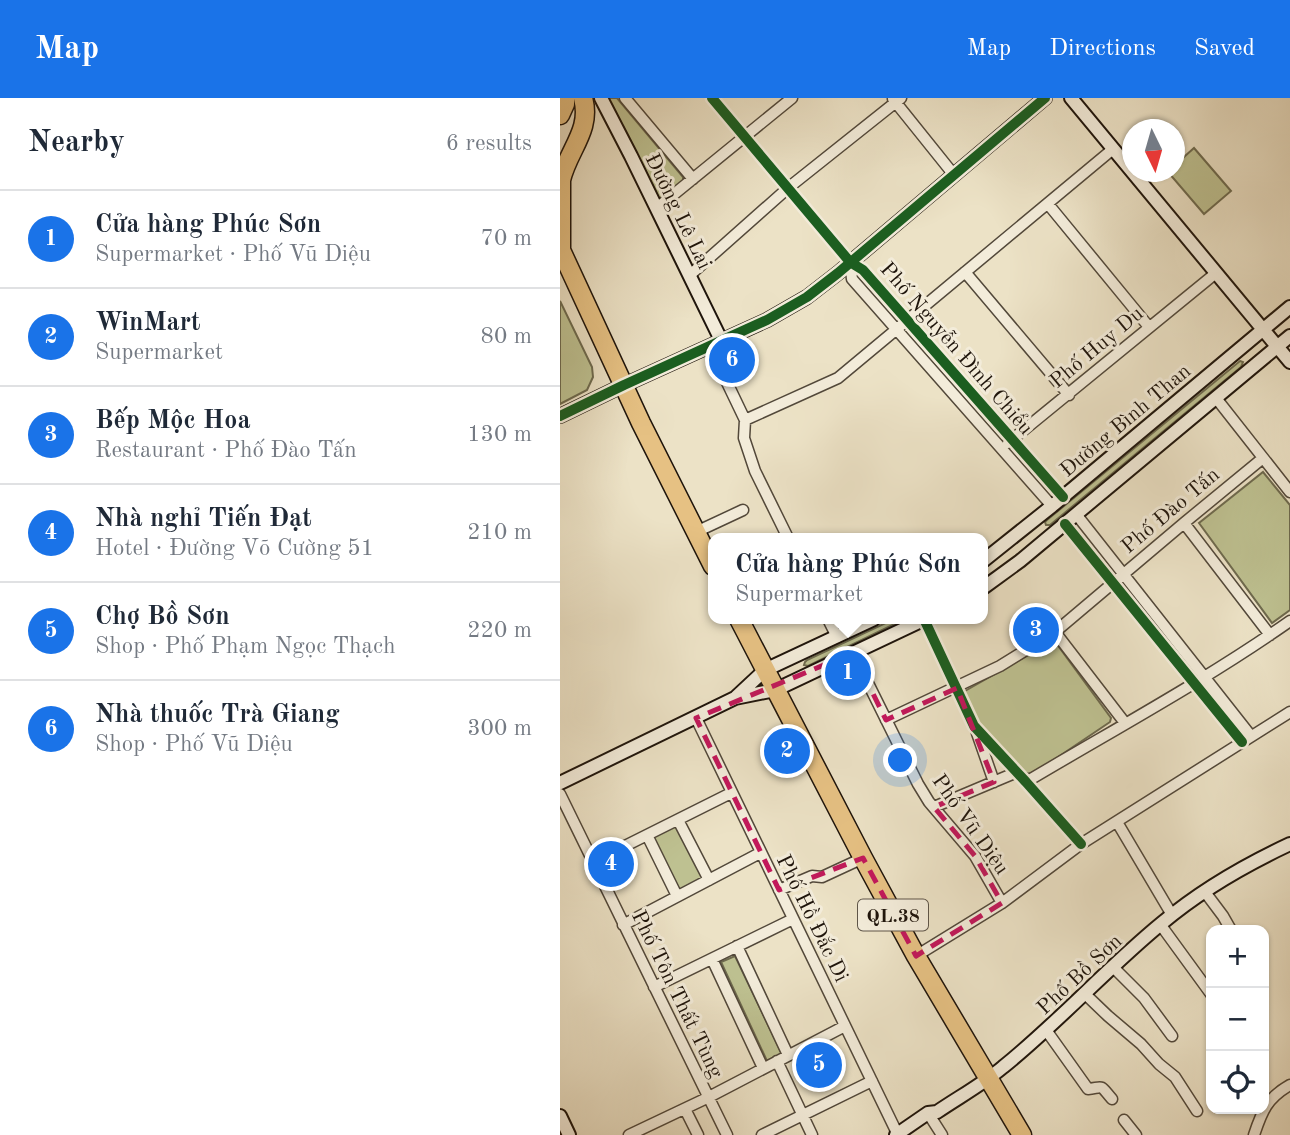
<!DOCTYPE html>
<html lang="en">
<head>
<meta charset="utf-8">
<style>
  body { margin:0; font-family:"Old Standard TT",serif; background:#f6f6f7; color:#1f2937 }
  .controls { position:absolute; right:21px; bottom:21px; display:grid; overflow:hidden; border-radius:14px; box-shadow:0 2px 5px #0004 }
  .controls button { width:63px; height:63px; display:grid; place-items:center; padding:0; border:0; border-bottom:2px solid #e0e1e3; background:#fff; color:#1f2937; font:35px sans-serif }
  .compass { position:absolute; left:562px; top:21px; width:63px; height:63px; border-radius:50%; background:#fff; box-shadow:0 2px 5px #0004; rotate:175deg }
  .you { position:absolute; left:341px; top:663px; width:24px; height:24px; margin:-18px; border:5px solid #fff; border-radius:50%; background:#1a73e8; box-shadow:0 0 0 10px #1a73e833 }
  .badge { display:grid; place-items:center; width:46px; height:46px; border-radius:50%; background:#1a73e8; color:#fff; font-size:23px; font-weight:700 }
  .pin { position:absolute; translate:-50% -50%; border:4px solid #fff; box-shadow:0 2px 7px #0006 }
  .popup { position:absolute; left:148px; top:435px; width:280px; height:91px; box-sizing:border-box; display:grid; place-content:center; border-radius:14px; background:#fff; filter:drop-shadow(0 2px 5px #0005); font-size:23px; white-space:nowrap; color:#747a83 }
  .popup b { font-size:26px; color:#1f2937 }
  .popup::after { content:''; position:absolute; left:50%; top:100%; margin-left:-14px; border:14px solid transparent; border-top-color:#fff }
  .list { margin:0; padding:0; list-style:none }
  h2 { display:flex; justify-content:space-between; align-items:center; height:91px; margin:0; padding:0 28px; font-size:30px }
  h2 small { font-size:23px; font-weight:400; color:#747a83 }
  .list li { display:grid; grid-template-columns:46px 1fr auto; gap:21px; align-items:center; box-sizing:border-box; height:98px; padding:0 28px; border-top:2px solid #e0e1e3 }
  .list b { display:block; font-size:26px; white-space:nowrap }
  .list p { margin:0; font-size:23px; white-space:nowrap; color:#747a83 }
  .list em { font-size:23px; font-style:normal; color:#747a83 }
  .icon { flex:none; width:38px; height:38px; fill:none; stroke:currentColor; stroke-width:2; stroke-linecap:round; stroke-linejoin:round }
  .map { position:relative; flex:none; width:730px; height:1037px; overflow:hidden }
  header { display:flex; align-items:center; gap:42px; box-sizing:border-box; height:98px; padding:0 35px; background:#1a73e8; color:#fff }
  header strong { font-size:33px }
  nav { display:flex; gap:38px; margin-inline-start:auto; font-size:24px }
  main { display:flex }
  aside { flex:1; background:#fff }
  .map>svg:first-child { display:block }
  .green { fill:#bec191; stroke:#6e6a4e; stroke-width:2 }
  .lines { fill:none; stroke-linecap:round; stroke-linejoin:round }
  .street-casing { stroke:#52483a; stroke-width:13 }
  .secondary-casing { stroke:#1e140b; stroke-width:16 }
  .highway-casing { stroke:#1e140b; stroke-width:21 }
  .street { stroke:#f3ecda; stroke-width:10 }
  .secondary { stroke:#f3ecda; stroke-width:12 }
  .highway { stroke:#e6c183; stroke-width:18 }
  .cycleway-casing { stroke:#f3ecda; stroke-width:15 }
  .cycleway { stroke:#1b5e20; stroke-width:10 }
  .marked { fill:none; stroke:#c2185b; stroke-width:5; stroke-dasharray:14 9; stroke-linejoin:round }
  .labels { text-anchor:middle; stroke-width:6; stroke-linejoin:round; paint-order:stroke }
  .shield { fill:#f3ecda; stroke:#5e5549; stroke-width:2 }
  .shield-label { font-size:19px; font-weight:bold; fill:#1e140b }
  .street-label { font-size:21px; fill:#1e140b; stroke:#f3ecda }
</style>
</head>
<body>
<header>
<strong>Map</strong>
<nav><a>Map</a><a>Directions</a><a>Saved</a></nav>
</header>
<main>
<aside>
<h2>Nearby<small>6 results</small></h2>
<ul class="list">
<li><span class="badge">1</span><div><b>Cửa hàng Phúc Sơn</b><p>Supermarket · Phố Vũ Diệu</p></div><em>70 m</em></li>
<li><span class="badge">2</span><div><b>WinMart</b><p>Supermarket</p></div><em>80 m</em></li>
<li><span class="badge">3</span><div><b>Bếp Mộc Hoa</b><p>Restaurant · Phố Đào Tấn</p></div><em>130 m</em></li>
<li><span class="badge">4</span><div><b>Nhà nghỉ Tiến Đạt</b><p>Hotel · Đường Võ Cường 51</p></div><em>210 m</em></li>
<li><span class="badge">5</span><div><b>Chợ Bồ Sơn</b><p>Shop · Phố Phạm Ngọc Thạch</p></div><em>220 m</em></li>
<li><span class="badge">6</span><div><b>Nhà thuốc Trà Giang</b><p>Shop · Phố Vũ Diệu</p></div><em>300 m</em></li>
</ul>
</aside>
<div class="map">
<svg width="730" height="1037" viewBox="0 0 730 1037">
  <rect width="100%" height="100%" fill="#ece2c6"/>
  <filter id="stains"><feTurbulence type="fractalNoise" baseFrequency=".00286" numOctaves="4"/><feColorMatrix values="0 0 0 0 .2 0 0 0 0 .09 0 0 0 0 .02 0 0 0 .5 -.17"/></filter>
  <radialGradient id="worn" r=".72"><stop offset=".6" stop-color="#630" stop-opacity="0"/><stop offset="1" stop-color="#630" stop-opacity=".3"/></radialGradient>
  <path class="green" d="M46 0H57L123 79V83L98 102Z
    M634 50 671 93 644 116 608 74H614L615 67Z
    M0 203 32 269 33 279 27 292 0 306Z
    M680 263 683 264 681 269 490 427H486L485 424 487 422Z
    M703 374 730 407V512L712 525 639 425Z
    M334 521H345L248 568 244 567 245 564 247 562Z
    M491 544 496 545 551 620 550 624 473 676 465 675C445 656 402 622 405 593Z
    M118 723 146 781 117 795 88 738Z
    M175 858 222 956 207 963 161 864Z"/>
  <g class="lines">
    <g class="street-casing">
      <path id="street" d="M65 0 133 81
        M152 0 290 164 303 172 503 399
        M333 1 394 77
        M488 106 589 229
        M97 110 232 0
        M290 164 292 181 492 408
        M405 174 509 297
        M130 177 228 90 341 0
        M150 249 185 322 184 340 195 373 228 440
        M656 300 730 394
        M185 322 278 280 553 51
        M448 345 656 175
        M516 416 691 638
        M624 425 710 537
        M505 426 682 644
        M136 434 183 412
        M268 521 277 539
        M364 521 414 628 466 684 521 746
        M495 534 565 625
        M293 555 358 686 369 704 415 758 442 805
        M136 620 338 1037
        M326 622 440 568 495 534 624 425 703 360
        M417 635 434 684
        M466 684C555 631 646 582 730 523
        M0 696 167 1037
        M374 709 457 674
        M118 722 149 782
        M557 724 612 817
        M87 737 117 798
        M33 764 171 695
        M219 792 252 778 262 779 303 760
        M645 794 663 818 671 832
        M600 826 651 896
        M63 827 200 755
        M177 848 228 957
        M356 858 442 805 521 746 730 614
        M152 861 203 970
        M553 869 584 900 612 938
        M94 889 233 821
        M524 895 548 918 581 946 599 966 615 979 637 1013
        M486 932 528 991C545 989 539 986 552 1001
        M217 963 252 1037
        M125 1011 138 1037
        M368 1015 382 1037
        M564 1022 576 1037
        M69 1037 147 1000 285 928
        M202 1037 312 983
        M694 1037C702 1013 707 1000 730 987"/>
    </g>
    <g class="secondary-casing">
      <path id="secondary" d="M41 0 71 58 162 244
        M511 0 730 264
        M0 318 64 287 207 222 247 199 278 175 485 0
        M423 463 492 408 730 209
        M423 490 460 463 730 238
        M176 599 205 572 314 521
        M0 685 175 600 215 592 365 521
        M0 1018 9 1037
        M336 1037 368 1015 377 1014C399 999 423 986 443 969 499 924 547 870 602 825 640 793 685 767 730 746"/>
    </g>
    <g class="highway-casing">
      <path id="highway" d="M0 17 5 6V0
        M0 150 81 325 153 468
        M1 152V82C8 52 32 32 23 0
        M179 521 303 760 356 858 462 1037"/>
    </g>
    <use href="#street" class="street"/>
    <use href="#secondary" class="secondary"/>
    <use href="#highway" class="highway"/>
    <g class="cycleway-casing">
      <path id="cycleway" d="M152 0 290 164 303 172 503 399
        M0 318 64 287 207 222 247 199 278 175 485 0
        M505 426 682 644
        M364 521 414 628 466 684 521 746"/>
    </g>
    <use href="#cycleway" class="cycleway"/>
  </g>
  <path class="marked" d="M293 555 326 622 397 590 434 684 374 709 415 758 442 805 356 858 303 760 219 792 136 620Z"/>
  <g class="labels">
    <rect class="shield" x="298" y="801.5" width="70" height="31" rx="5"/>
    <g class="shield-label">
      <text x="333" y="824">QL.38</text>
    </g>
    <g class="street-label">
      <text transform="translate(119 113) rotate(64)" y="7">Đường Lê Lai</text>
      <text transform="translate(536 249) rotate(-40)" y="7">Phố Huy Du</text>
      <text transform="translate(397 250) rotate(49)" y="7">Phố Nguyễn Đình Chiểu</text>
      <text transform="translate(565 322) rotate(-40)" y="7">Đường Bình Than</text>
      <text transform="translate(610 412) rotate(-40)" y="7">Phố Đào Tấn</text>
      <text transform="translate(411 726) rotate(55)" y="7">Phố Vũ Diệu</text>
      <text transform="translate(253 820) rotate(64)" y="7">Phố Hồ Đắc Di</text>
      <text transform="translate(519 876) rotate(-43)" y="7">Phố Bồ Sơn</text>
      <text transform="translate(118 896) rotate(64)" y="7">Phố Tôn Thất Tùng</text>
    </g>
  </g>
  <rect width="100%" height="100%" filter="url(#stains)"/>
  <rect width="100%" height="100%" fill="url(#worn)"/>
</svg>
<div class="controls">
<button>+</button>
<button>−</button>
<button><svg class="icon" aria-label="locate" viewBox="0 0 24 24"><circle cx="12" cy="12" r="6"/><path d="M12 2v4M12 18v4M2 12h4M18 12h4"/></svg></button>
</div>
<svg class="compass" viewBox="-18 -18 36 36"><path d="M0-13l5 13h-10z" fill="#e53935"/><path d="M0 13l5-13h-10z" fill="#747a83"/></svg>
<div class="you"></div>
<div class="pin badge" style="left:288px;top:575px">1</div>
<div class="popup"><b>Cửa hàng Phúc Sơn</b>Supermarket</div>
<div class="pin badge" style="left:227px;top:653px">2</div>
<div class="pin badge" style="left:476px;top:532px">3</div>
<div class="pin badge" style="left:51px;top:766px">4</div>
<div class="pin badge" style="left:259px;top:967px">5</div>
<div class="pin badge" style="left:172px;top:262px">6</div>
</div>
</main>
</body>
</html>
